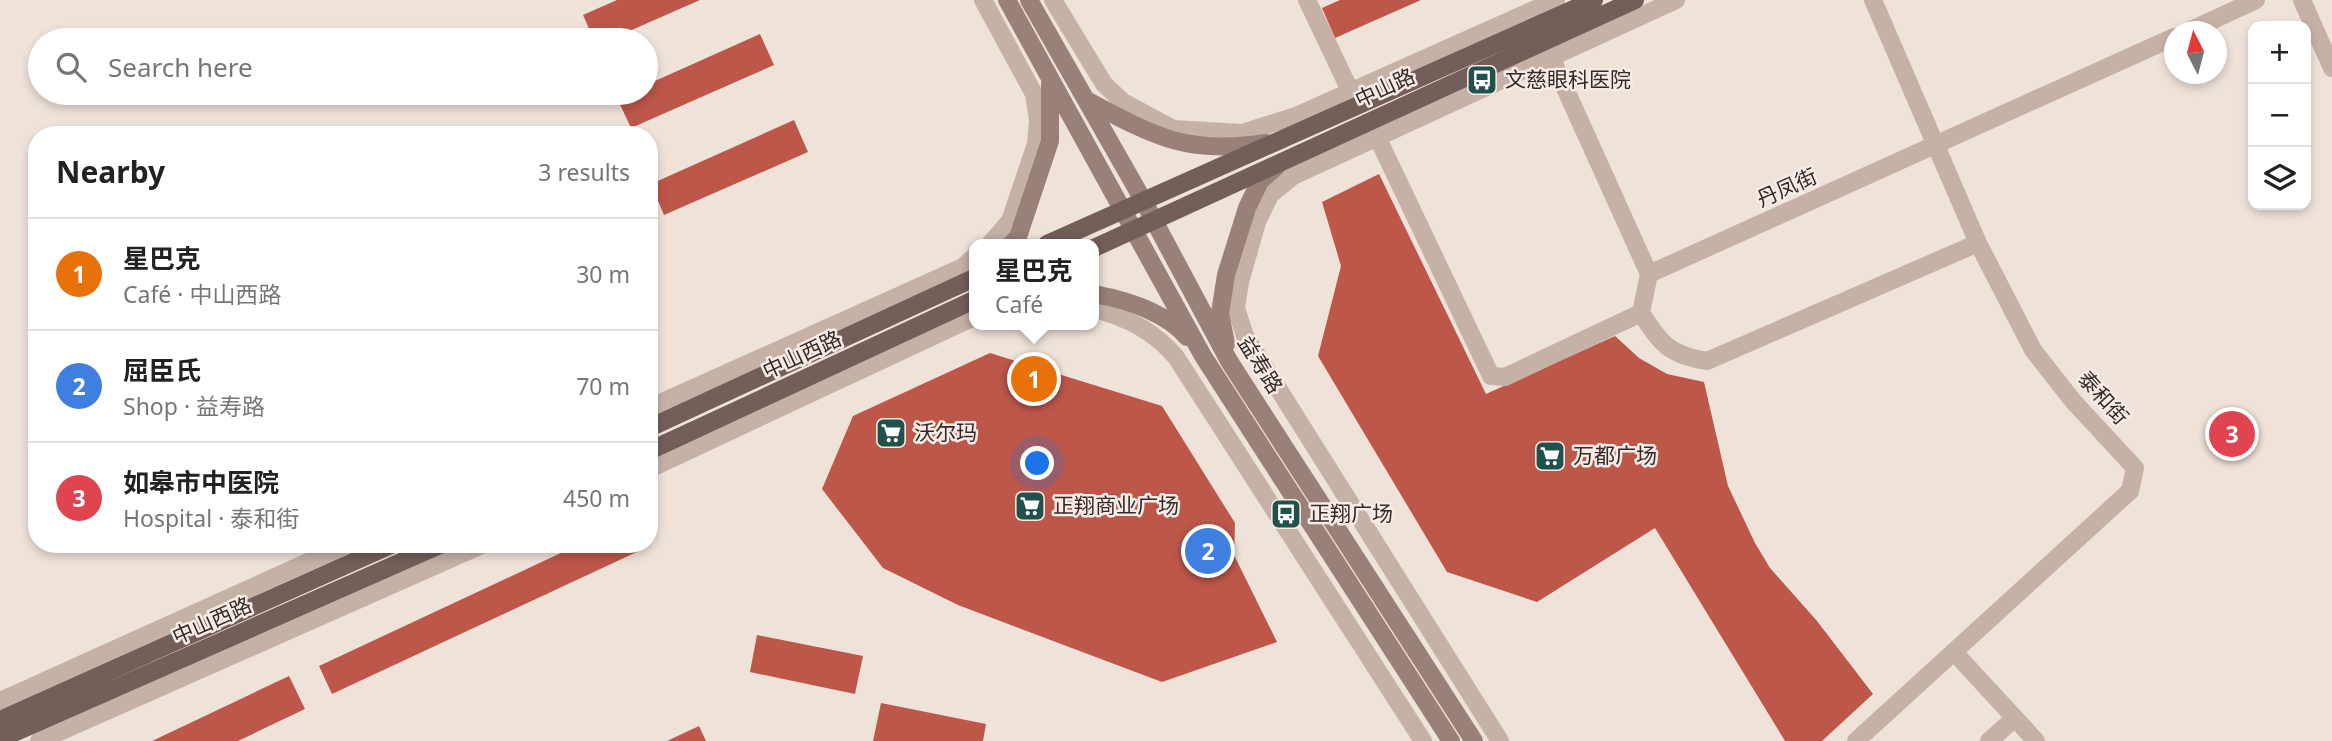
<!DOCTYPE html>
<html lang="en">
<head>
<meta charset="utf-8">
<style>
  body { margin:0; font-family:"Noto Sans","Noto Sans SC",sans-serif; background:#f2f2f2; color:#222 }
  .controls { position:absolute; right:21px; top:21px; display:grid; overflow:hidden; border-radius:14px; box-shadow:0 4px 10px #0003 }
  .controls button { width:63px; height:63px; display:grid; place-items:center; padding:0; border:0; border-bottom:2px solid #e0e0e0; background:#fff; color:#222; font:35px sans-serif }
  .compass { position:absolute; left:2164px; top:21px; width:63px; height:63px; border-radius:50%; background:#fff; box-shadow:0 4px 10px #0003; rotate:354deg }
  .you { position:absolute; left:1038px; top:464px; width:24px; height:24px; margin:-18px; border:5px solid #fff; border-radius:50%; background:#1a73e8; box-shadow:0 0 0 10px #1a73e833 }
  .badge { display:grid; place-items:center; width:46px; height:46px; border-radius:50%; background:#b45309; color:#fff; font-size:23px; font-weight:700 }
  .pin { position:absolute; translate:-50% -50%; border:4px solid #fff; box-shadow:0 2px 7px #0006 }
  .popup { position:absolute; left:969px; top:239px; width:130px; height:91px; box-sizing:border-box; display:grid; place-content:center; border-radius:14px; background:#fff; filter:drop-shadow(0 2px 5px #0005); font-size:23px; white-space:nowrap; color:#767676 }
  .popup b { font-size:26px; color:#222 }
  .popup::after { content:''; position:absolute; left:50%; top:100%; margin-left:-14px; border:14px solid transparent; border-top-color:#fff }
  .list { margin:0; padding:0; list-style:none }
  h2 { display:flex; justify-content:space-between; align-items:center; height:91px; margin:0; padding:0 28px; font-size:30px }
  h2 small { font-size:23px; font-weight:400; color:#767676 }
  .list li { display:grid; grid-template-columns:46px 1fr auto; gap:21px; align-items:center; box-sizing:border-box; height:112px; padding:0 28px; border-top:2px solid #e0e0e0 }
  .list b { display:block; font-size:26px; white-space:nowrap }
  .list p { margin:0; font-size:23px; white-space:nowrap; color:#767676 }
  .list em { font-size:23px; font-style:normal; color:#767676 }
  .icon { flex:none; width:38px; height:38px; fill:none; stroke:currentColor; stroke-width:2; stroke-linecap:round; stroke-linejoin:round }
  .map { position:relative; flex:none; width:2332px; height:741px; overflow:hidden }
  .search { position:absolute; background:#fff; box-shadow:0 4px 10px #0003; left:28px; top:28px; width:630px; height:77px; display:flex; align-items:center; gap:18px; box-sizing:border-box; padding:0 24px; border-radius:38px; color:#767676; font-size:26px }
  .panel { position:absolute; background:#fff; box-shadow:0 4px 10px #0003; left:28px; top:126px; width:630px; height:427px; border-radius:28px }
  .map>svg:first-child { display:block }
  .building { fill:#bc574a }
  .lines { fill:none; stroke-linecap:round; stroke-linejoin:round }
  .minor { stroke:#c6b1a6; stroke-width:18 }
  .tertiary { stroke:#c6b1a6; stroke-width:18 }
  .secondary { stroke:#998078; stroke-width:18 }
  .primary { stroke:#745e59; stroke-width:18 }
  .labels { text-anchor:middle; stroke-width:5; stroke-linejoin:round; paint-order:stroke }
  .poi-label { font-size:21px; fill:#332927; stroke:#f7ece5; text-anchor:start }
  .street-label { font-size:21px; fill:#332927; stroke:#f7ece5 }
</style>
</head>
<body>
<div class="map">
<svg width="2332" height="741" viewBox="0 0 2332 741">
  <rect width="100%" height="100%" fill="#efe2d9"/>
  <path class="building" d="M617 0H700L609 40H594L583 15Z
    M1340 0H1421L1335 38 1322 8Z
    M760 34 774 65 631 128 617 98 628 93H646V85Z
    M794 120 808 152 664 215 651 184Z
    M1379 174 1486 394 1615 336 1639 358 1667 374 1704 382 1728 486 1755 543 1770 568 1817 621 1873 694 1822 741H1785L1655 528 1537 602 1447 572 1318 356 1341 266 1322 202Z
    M990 353 1162 406 1235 523 1234 555 1277 642 1162 682 958 605 883 568 822 489 853 416Z
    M580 544H638L641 550 332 694 319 666Z
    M757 635 863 656 855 694 750 672Z
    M289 676 305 709 238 741H152Z
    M881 703 986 724 983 741H873Z
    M699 726 706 741H667Z"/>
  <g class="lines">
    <path class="minor" d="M983 0 1034 94 1038 120 1036 144 1010 221 990 244
      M1053 0 1104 84 1123 102 1173 129 1242 133 1296 116 1556 0
      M1307 0 1355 101
      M2187 32 2256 0
      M1546 46 1649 274 2174 37
      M1372 126 1491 376 1505 377 1641 313
      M1649 274 1641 313C1661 344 1669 355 1707 361L1978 243
      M1094 309C1127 317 1154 331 1176 357L1423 741
      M649 408 963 267 974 257
      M649 469 974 317
      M1954 652 2036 741
      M0 701 348 544
      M39 741 484 544
      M1500 741 1245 336 1236 308 1240 282 1257 222 1270 195 1293 176 1676 0
      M1856 741 2130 491 2135 468 2073 401 2033 350 1978 243 1873 0
      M1989 741 2015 718"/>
    <path class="tertiary" d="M2302 0 2332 68"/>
    <path class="secondary" d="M1007 0 1203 356 1451 741
      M1029 0 1143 200 1229 361 1474 741
      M1088 101C1155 137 1188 155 1266 143
      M1011 244 1018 237 1050 141V84
      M1094 294C1127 300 1164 311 1187 337
      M1226 344 1220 313 1226 275 1247 208 1260 181 1277 166"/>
    <path class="primary" d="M1047 244 1594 0
      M1094 248 1635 0
      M649 428 974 278
      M649 451 974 300
      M0 720 393 544
      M0 739 442 544"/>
  </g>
  <defs>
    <g id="bus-square" transform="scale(1.575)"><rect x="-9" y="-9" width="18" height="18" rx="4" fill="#20514d" stroke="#f7ece5"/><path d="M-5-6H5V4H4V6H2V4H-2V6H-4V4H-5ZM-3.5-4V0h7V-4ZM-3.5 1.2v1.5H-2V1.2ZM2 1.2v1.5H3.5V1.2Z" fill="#fff"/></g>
    <g id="supermarket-square" transform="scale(1.575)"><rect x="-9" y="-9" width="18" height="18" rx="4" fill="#20514d" stroke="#f7ece5"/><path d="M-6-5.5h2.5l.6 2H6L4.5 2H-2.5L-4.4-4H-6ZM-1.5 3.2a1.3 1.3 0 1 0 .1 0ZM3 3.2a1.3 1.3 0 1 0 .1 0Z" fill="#fff"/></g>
  </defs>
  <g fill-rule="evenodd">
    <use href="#bus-square" x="1482" y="80"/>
    <use href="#supermarket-square" x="891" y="433"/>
    <use href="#supermarket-square" x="1550" y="456"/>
    <use href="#supermarket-square" x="1030" y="506"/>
    <use href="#bus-square" x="1286" y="514"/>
  </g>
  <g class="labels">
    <g class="poi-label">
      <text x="1505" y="87">文慈眼科医院</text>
      <text x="914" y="440">沃尔玛</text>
      <text x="1573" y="463">万都广场</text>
      <text x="1053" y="513">正翔商业广场</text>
      <text x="1309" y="521">正翔广场</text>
    </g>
    <g class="street-label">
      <text transform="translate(1385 88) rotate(-25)" y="7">中山路</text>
      <text transform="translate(1787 188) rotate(-24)" y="7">丹凤街</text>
      <text transform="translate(802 355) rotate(-25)" y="7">中山西路</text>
      <text transform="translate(1260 365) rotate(58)" y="7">益寿路</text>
      <text transform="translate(2103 398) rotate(48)" y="7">泰和街</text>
      <text transform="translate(212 621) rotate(-24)" y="7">中山西路</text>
    </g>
  </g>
</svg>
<div class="controls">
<button>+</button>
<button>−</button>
<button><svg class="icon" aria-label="layers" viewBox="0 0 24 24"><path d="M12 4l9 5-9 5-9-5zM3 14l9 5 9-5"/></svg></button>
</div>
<svg class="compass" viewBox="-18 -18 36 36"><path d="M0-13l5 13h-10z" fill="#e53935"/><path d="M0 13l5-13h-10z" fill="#767676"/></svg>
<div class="you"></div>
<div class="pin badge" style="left:1034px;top:379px;background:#e8710a">1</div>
<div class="popup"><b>星巴克</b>Café</div>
<div class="pin badge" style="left:1208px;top:551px;background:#3f7fe0">2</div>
<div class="pin badge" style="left:2232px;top:434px;background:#e0444e">3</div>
<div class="search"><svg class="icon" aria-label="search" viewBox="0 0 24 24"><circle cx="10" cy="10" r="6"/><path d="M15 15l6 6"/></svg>Search here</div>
<section class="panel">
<h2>Nearby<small>3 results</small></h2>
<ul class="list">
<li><span class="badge" style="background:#e8710a">1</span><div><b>星巴克</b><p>Café · 中山西路</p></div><em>30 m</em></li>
<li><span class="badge" style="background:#3f7fe0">2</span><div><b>屈臣氏</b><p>Shop · 益寿路</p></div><em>70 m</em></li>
<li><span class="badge" style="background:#e0444e">3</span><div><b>如皋市中医院</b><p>Hospital · 泰和街</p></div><em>450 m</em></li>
</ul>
</section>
</div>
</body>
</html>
